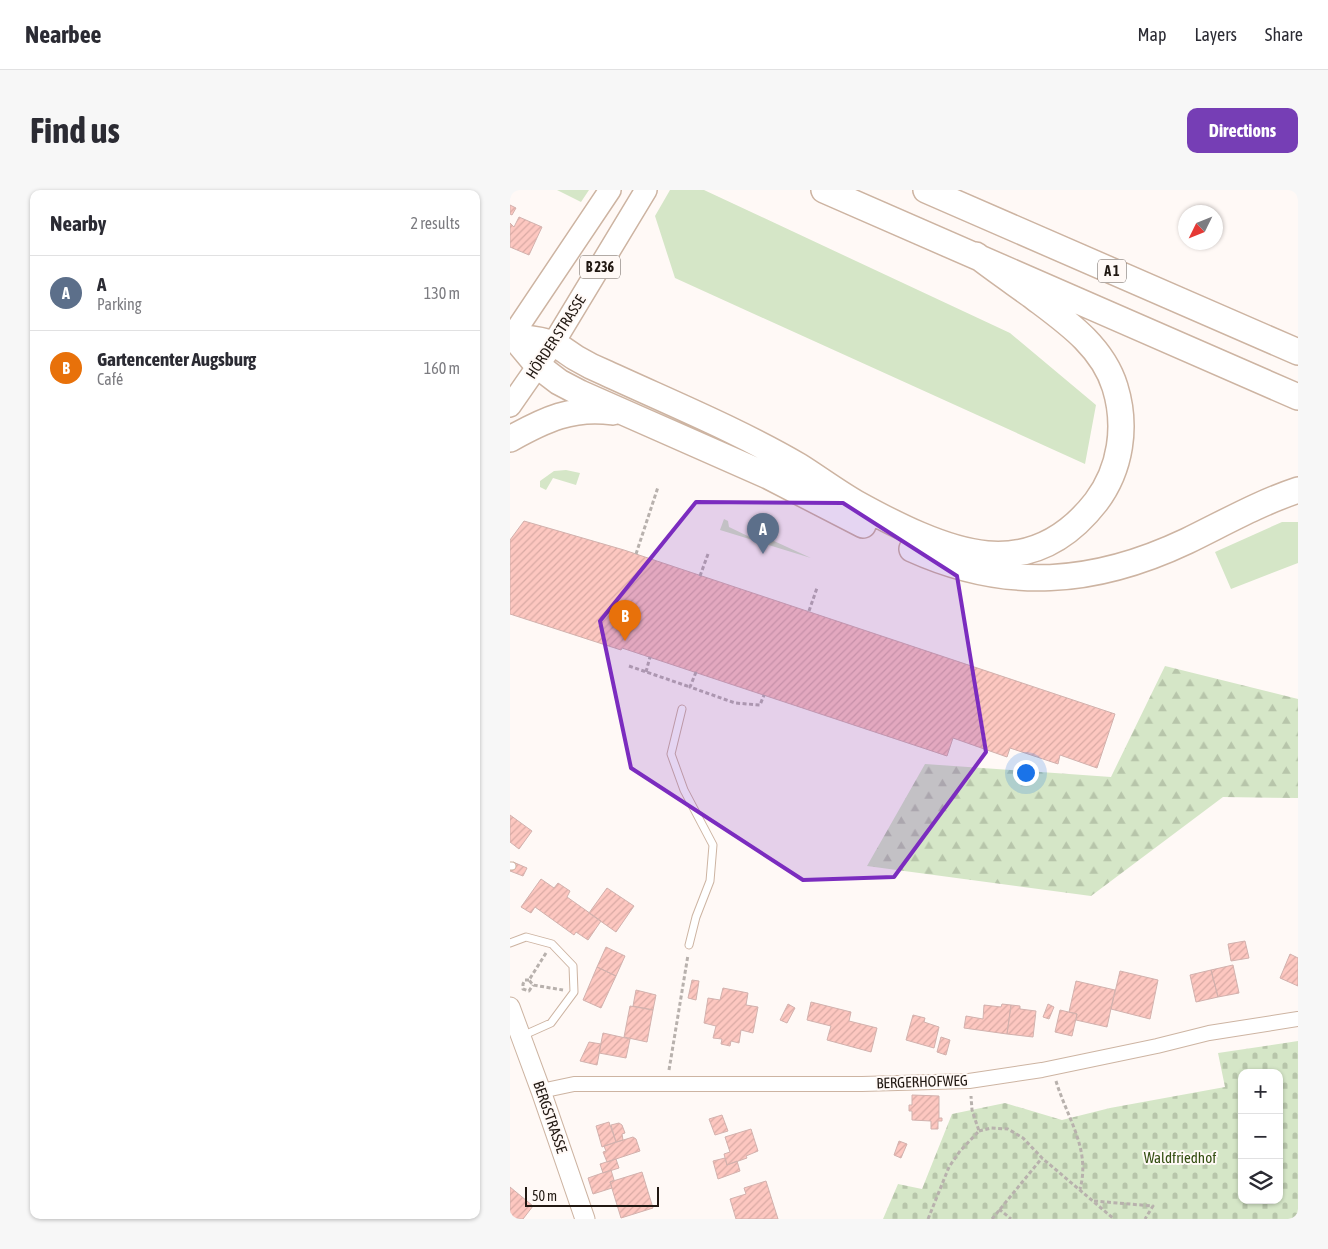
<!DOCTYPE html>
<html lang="en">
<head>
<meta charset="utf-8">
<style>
  body { margin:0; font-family:"Asap Condensed",sans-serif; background:#f7f7f7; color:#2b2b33 }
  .controls { position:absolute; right:15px; bottom:15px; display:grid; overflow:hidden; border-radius:10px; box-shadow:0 1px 4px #0004 }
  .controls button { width:45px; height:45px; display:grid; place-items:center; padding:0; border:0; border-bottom:1px solid #e1e1e2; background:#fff; color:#2b2b33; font:25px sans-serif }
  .compass { position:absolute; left:668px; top:15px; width:45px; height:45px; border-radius:50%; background:#fff; box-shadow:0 1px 4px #0004; rotate:227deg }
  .scale { position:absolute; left:15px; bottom:12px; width:134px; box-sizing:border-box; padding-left:5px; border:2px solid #211812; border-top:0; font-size:14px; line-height:18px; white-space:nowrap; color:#211812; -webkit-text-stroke:4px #fff9f6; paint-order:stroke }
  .you { position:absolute; left:515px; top:582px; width:18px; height:18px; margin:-12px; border:4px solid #fff; border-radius:50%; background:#1a73e8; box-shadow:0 0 0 8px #1a73e833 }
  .badge { display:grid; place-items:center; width:32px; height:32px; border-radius:50%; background:#763eb5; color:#fff; font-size:16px; font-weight:700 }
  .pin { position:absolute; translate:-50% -41px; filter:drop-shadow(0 1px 2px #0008) }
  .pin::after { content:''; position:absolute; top:26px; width:18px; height:15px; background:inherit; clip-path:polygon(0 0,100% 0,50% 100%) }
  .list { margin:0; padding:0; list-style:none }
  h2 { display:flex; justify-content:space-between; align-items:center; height:65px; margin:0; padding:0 20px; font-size:21px }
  h2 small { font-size:16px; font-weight:400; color:#7c7c81 }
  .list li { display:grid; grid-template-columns:32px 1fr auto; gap:15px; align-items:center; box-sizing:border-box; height:75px; padding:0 20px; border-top:1px solid #e1e1e2 }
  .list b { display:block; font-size:19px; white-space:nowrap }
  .list p { margin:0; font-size:16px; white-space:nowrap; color:#7c7c81 }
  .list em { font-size:16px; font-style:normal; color:#7c7c81 }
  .icon { flex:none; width:28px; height:28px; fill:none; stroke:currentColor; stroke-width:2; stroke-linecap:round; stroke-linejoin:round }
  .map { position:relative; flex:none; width:788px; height:1029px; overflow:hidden; border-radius:10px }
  header { display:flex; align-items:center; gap:30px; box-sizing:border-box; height:70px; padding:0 25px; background:#fff; border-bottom:1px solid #e1e1e2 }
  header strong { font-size:24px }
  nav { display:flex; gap:28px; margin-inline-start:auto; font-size:18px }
  .intro { display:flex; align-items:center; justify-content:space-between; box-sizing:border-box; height:120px; padding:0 30px }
  h1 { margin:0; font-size:35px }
  .button { padding:12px 22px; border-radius:10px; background:#763eb5; color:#fff; font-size:18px; font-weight:700 }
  main { display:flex; gap:30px; padding:0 30px }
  aside { flex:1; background:#fff; border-radius:10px; box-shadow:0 1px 4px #0004 }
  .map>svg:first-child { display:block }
  .grass { fill:#d5e6c7 }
  .forest { fill:url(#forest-firs) }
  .cemetery { fill:url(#cemetery-stones); fill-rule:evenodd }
  .building { fill:url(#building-hatch); stroke:#d2b1ad }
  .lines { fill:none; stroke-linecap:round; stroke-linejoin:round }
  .lane-casing { stroke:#cdb4a2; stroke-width:9 }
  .street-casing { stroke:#cdb4a2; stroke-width:16 }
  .secondary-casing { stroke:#cdb4a2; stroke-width:21 }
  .primary-casing { stroke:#cdb4a2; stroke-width:24 }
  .highway-casing { stroke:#cdb4a2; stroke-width:28 }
  .path { stroke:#b8b1ad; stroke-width:3; stroke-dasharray:4 2.5; stroke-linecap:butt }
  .lane { stroke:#fff; stroke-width:7 }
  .street { stroke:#fff; stroke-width:14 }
  .secondary { stroke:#fff; stroke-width:19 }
  .primary { stroke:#fff; stroke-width:21 }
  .highway { stroke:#fff; stroke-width:25 }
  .marked { fill:#7b2cbf; fill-opacity:0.2; stroke:#7b2cbf; stroke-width:4; stroke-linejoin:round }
  .labels { text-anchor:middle; stroke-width:4; stroke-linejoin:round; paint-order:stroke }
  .shield { fill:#fff9f6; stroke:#645c56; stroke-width:1 }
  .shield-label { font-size:14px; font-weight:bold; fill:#211812 }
  .street-label { font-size:15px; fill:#211812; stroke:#fff9f6 }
  .park-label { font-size:15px; fill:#334e11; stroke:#fff9f6 }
</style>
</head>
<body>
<header>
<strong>Nearbee</strong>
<nav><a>Map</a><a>Layers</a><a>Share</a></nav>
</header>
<div class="intro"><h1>Find us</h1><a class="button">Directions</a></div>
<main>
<aside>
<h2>Nearby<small>2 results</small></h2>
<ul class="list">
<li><span class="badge" style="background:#5c6f8a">A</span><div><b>A</b><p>Parking</p></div><em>130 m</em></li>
<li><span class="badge" style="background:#e8710a">B</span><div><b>Gartencenter Augsburg</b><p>Café</p></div><em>160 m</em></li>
</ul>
</aside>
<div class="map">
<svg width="788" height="1029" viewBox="0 0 788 1029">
  <defs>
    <pattern id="forest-firs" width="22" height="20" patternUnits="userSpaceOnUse" patternTransform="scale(1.25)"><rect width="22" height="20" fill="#d5e6c7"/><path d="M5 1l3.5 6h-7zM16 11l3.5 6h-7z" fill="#b7c5aa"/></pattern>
    <pattern id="cemetery-stones" width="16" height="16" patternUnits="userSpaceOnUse" patternTransform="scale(1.25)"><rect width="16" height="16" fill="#d5e6c7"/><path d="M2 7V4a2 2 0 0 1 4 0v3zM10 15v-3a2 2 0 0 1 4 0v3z" fill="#b7c5aa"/></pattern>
    <pattern id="building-hatch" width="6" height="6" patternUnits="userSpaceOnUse" patternTransform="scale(1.25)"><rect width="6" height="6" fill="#fdc7c0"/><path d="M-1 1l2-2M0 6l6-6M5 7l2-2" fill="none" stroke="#d9aaa4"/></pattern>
  </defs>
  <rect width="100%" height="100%" fill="#fff9f6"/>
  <path class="grass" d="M47 0H79L71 12Z
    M160 0H194L500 143 586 215 575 274 165 88 145 26Z
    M56 280 70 283 66 295 43 288 36 300 30 297V291L44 281Z
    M214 329 218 331 219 337 246 350 251 345 301 368 210 340Z
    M772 332H788V373L721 399 705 362Z"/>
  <path class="forest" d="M655 476 788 509V608L713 607 581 706 357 676 415 574 601 587Z"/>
  <path class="cemetery" d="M788 851V1029H373L388 994 412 999 442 924 495 913 552 930 600 918 715 897 708 863ZM732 883H769V1010H732Z"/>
  <path class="building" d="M0 15 6 18 2 25 0 24Z
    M9 27 32 37 19 65 0 57V33L4 37Z
    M14 331 114 360 605 524 587 578 550 565 548 574 500 558 497 567 443 548 437 566 112 458 111 460 0 424V350Z
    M0 625 22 641 9 659 0 652Z
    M3 672 17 678 13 686 0 681Z
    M31 689 44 698 48 693 60 701 57 707 91 731 78 750 66 742 64 745 25 717 21 723 11 717Z
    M97 698 124 716 106 742 79 723Z
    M735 751 739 768 721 771 718 754Z
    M96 757 115 766 106 786 87 777Z
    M780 764 788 768V796L770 788Z
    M723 775 729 803 708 807 701 780Z
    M87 777 106 786 91 818 73 810Z
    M701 780 708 807 686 812 680 785Z
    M610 781 648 790 640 829 601 819Z
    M182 790 189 791 186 810 178 808Z
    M566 791 605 800 597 837 566 830 567 824 559 822Z
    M213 798 238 803 236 815 248 817 243 843 231 840 229 853 221 851 220 856 211 854 212 849 203 848 206 836 194 833 198 808 210 810Z
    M126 800 146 805 143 820 123 816Z
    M301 812 341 822 339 831 367 838 361 862 317 850 321 836 297 830Z
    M278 814 285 818 277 833 270 830Z
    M492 814 501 815 497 844 454 838 456 826 473 829 474 815 491 817Z
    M538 814 544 817 539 829 533 827Z
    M501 815 510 816V819L526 821 523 847 497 844Z
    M120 816 143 820 137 852 114 847Z
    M550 820 567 824 562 846 545 842Z
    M403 825 415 828 414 832 429 837 424 858 396 850Z
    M93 843 120 849 116 868 89 863Z
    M431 847 440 850 436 865 427 862Z
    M79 852 91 854 87 875 70 871Z
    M402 905 429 906V928H432V931H428V939H421V931L402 930V921H399V915H402Z
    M212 925 218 941 205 945 199 929Z
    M99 932 106 952 92 957 86 936Z
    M109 933 112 935 115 943 112 944 113 950 106 952 101 935Z
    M241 939 248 961 236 966 237 968 217 975 214 964 220 962 215 947Z
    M123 947 126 949 130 961 97 972 93 962 96 961 94 956Z
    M389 951 397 954 391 968 384 965Z
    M215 968 217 975 227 971 230 981 208 989 203 971Z
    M106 969 109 978 93 983 90 974Z
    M101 980 104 990 100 992 102 998 83 1004 78 988Z
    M132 982 143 1018 111 1028 100 992Z
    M256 991 268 1029H226L220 1009 236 1004 234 998Z
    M0 997 23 1016 13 1029H0Z"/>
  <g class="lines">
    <g class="lane-casing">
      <path id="lane" d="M172 519 161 564 174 600 203 655 200 691 186 727 179 755
        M0 676H2
        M0 753 16 747 42 754 63 776 64 802 41 833 12 846"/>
    </g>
    <g class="street-casing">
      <path id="street" d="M31 901 64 894H352L459 891 532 880 647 856 699 843 788 829"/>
    </g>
    <g class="secondary-casing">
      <path id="secondary" d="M0 817 31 901 75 1029"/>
    </g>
    <g class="primary-casing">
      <path id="primary" d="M0 149 100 0
        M0 216 43 154 136 0"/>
    </g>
    <g class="highway-casing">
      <path id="highway" d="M314 0 788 207
        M416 0 788 162
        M3 146C15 148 29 149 41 153 50 156 58 163 66 168 76 174 86 179 96 183 161 213 227 240 289 276 308 288 327 302 346 313 384 334 434 360 477 364 522 368 558 348 586 312 611 279 617 236 605 197 592 155 554 130 521 105 503 92 484 79 466 65
        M3 146 28 176 49 192 70 203 258 286 353 335
        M0 249C34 230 63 216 103 222
        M402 359C497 402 584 395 677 351 714 333 749 313 788 300"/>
    </g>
    <path class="path" d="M126 364 148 297
      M190 386 198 364
      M299 421 307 398
      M119 476 180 497
      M136 482 140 467
      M186 482 180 497 225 513 250 515 254 505
      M36 763 19 790 23 795 53 800
      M19 790H15L13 794V799L19 801 23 795
      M159 880 178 765
      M546 891C557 928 581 959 570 999
      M469 941 481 938 498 939 513 948 532 968 604 1029
      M584 1011 643 1016 635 1029
      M489 1019 501 1029
      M418 1029 439 977 450 961 469 941 462 920 461 906
      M482 1029 532 968"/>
    <use href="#lane" class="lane"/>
    <use href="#street" class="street"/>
    <use href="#secondary" class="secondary"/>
    <use href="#primary" class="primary"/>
    <use href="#highway" class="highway"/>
  </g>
  <path class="marked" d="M186 312 333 313 447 386 476 562 384 687 293 690 121 578 90 431Z"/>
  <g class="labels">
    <g class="shield">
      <rect x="70" y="65.5" width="40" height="23" rx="4"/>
      <rect x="588" y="69.5" width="28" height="23" rx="4"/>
    </g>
    <g class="shield-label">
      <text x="90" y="82">B 236</text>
      <text x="602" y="86">A 1</text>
    </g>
    <g class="street-label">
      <text transform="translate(46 147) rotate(-57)" y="5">HÖRDER STRASSE</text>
      <text transform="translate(412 892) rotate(-2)" y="5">BERGERHOFWEG</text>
      <text transform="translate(40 927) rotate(71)" y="5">BERGSTRASSE</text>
    </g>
    <g class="park-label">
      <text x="670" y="973">Waldfriedhof</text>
    </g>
  </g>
</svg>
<div class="controls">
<button>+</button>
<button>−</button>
<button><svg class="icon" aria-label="layers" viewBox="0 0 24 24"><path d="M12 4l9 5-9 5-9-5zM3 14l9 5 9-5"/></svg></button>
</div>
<svg class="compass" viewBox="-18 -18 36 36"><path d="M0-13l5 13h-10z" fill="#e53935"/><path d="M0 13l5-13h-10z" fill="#7c7c81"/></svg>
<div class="scale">50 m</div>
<div class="you"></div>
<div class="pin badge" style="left:253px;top:364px;background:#5c6f8a">A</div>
<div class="pin badge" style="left:115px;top:451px;background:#e8710a">B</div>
</div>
</main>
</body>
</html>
